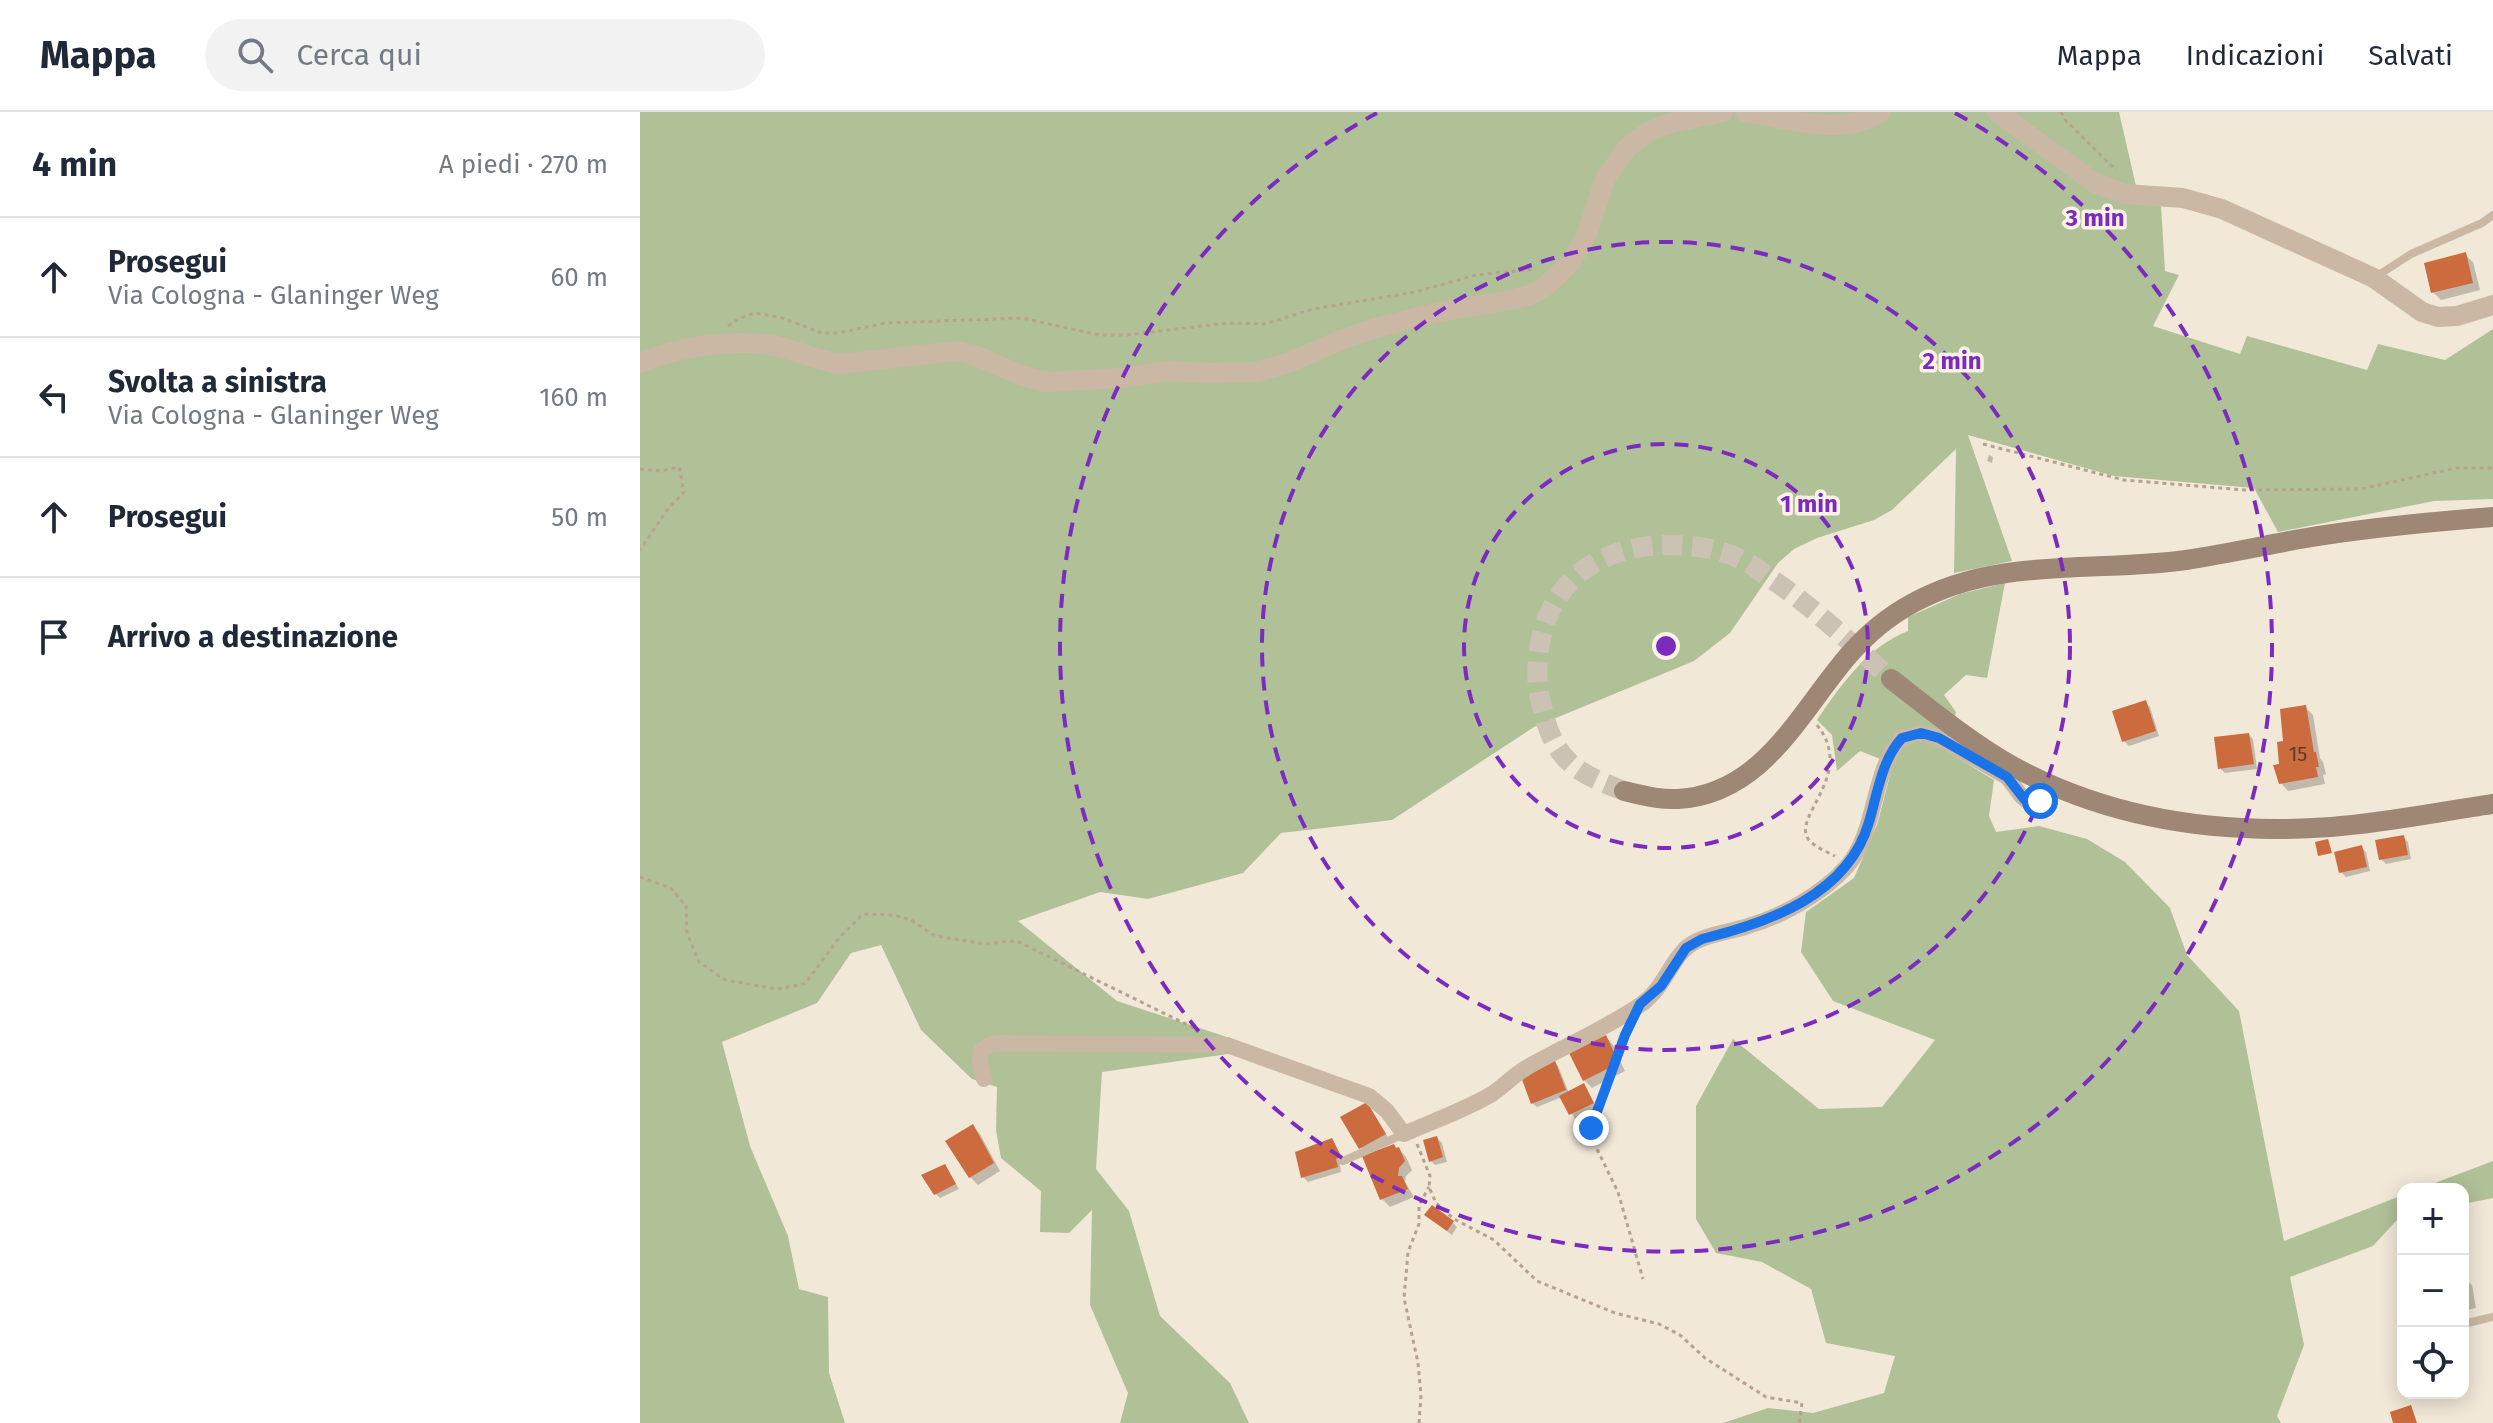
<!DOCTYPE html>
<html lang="it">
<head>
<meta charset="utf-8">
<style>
  body { margin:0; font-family:"Fira Sans",sans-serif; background:#f2f2f3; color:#1f2937 }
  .controls { position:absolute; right:24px; bottom:24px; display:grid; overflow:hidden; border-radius:16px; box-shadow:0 4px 20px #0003 }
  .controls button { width:72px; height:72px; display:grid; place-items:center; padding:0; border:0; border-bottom:2px solid #e0e1e3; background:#fff; color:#1f2937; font:40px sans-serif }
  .stop { position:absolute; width:24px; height:24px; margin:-18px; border:6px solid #1a73e8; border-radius:50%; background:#fff }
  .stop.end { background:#1a73e8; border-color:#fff; box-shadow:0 2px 8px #0008 }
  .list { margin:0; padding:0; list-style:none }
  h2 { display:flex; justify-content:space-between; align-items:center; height:104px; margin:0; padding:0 32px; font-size:34px }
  h2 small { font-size:26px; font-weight:400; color:#747a83 }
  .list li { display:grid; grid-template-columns:52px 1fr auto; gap:24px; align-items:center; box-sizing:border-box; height:120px; padding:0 32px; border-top:2px solid #e0e1e3 }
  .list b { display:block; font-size:30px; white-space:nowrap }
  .list p { margin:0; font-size:26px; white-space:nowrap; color:#747a83 }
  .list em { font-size:26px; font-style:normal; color:#747a83 }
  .icon { flex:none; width:44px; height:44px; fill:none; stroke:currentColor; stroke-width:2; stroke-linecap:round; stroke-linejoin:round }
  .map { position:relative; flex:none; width:1853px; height:1311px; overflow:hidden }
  header { display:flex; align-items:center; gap:48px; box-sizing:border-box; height:112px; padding:0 40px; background:#fff; border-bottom:2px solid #e0e1e3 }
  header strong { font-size:38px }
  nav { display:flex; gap:44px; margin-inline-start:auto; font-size:28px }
  .search { width:560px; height:72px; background:#f2f2f3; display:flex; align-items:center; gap:20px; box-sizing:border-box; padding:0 28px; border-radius:44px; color:#747a83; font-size:30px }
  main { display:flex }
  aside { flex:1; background:#fff }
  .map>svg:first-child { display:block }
  .green { fill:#b0c198 }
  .shadow { fill:#0003 }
  .building { fill:#cb6b3e }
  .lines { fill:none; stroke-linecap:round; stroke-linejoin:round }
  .secondary-tunnel { stroke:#ccc2b4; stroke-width:20; stroke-dasharray:20 10; stroke-linecap:butt }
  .path { stroke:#b6a28e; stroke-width:3; stroke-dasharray:4 4; stroke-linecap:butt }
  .service { stroke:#cab8a4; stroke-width:8 }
  .minor { stroke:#cab8a4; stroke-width:16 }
  .tertiary { stroke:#cab8a4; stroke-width:20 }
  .secondary { stroke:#9e8775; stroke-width:20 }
  .route { stroke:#1a73e8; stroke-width:10 }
  .ring { fill:none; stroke:#7b2cbf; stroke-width:4; stroke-dasharray:14 10 }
  .labels { text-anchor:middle; stroke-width:7; stroke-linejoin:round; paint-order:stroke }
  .number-label { font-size:20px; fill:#5a3c2c }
  .centre { fill:#7b2cbf; stroke:#faf2e4; stroke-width:4 }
  .ring-label { font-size:24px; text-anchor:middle; font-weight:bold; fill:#7b2cbf; stroke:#faf2e4; stroke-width:7; stroke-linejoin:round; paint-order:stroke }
</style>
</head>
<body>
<header>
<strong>Mappa</strong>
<div class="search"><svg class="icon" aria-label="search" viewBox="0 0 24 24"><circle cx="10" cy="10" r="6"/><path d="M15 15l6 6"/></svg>Cerca qui</div>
<nav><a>Mappa</a><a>Indicazioni</a><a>Salvati</a></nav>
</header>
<main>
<aside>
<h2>4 min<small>A piedi · 270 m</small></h2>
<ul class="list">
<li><svg class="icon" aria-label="ahead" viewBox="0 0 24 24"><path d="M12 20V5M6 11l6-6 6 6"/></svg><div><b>Prosegui</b><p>Via Cologna - Glaninger Weg</p></div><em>60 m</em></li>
<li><svg class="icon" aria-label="left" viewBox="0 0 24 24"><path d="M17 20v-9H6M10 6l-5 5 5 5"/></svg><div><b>Svolta a sinistra</b><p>Via Cologna - Glaninger Weg</p></div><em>160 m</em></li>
<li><svg class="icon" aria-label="ahead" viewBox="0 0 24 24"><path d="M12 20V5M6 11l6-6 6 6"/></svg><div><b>Prosegui</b></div><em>50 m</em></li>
<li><svg class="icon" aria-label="arrive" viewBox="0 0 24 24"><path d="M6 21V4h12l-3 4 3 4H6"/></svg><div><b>Arrivo a destinazione</b></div></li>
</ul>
</aside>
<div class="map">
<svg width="1853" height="1311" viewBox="0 0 1853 1311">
  <rect width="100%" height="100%" fill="#f2e8d8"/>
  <path class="green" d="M0 0H1479L1496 74 1520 77 1525 159 1539 163 1513 214 1600 242 1607 224 1727 258 1738 232 1805 248 1853 217V387L1794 389 1638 420 1614 376 1474 364 1328 323 1372 449 1314 461 1316 337 1252 398 1234 408 1177 426 1154 437 1138 451 1090 521 1054 549 894 615 752 708 641 721 603 761 508 787 460 780 378 809 477 889 590 926 588 942 462 960 456 1057 489 1099 520 1204 590 1271 609 1311H480L488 1281 450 1193 452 1098 429 1121 400 1120 401 1079 361 1046 356 1018 357 975 332 967 281 918 241 833 211 841 177 891 82 930 110 1034 148 1124 159 1177 188 1185 189 1261 205 1311H0Z
    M1365 471 1347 566 1326 563 1304 583 1316 600 1308 640 1354 668 1349 704 1356 720 1399 714 1447 727 1485 750 1530 796 1547 843 1599 899 1644 1129 1763 1083V1107L1756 1109 1733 1134 1650 1165 1664 1233 1637 1304 1641 1311H1083L1128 1296 1173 1301 1244 1281 1255 1244 1186 1231 1171 1177 1122 1150 1076 1141 1056 1107V994L1093 927 1179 997 1242 995 1295 928 1193 889 1161 840 1166 800 1214 766 1237 713 1253 652 1220 639 1197 659 1192 623 1177 608C1201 573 1227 535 1268 519V505L1320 482Z
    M1853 1049V1086L1823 1092V1077H1779Z"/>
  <path class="shadow" d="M1825 143 1833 150 1840 178 1801 188 1793 180Z
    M1349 343 1353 345 1352 351 1347 349Z
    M1505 590 1510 595 1519 624 1489 634 1484 629 1474 600Z
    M1665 595 1673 603 1680 646 1683 650 1686 662 1683 663 1685 672 1648 679 1641 671 1645 631Z
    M1609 623 1613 627 1617 657 1585 661 1580 656Z
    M1763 725 1768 730 1771 747 1746 752 1741 747Z
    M1721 735 1726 740 1730 759 1706 765 1701 760Z
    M966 925 973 933 985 959 952 976 944 968Z
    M913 949 918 954 929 981 943 974 957 996 935 1007 922 985 897 995 892 991Z
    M727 992 749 1027 725 1041 703 1006Z
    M333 1014 340 1022 360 1059 338 1073 330 1065Z
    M797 1026 802 1031 807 1050 795 1053 791 1049Z
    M691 1029 705 1049 700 1052 701 1060 668 1070 663 1065Z
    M759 1037 766 1045 772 1058 766 1064 765 1070 774 1085 750 1095 742 1087 725 1045Z
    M305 1054 319 1077 300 1086 295 1081Z
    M792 1108 813 1111 817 1115 812 1123Z
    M1823 1166 1832 1173 1836 1196 1823 1199Z
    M1763 1176V1200L1759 1177Z"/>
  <path class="building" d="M1826 140 1833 171 1791 181 1784 151Z
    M1506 588 1516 619 1482 630 1472 599Z
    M1666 593 1674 640H1676L1679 655H1676L1678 665 1639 672 1633 653 1639 652 1637 630 1643 629 1640 597Z
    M1609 621 1614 652 1578 657 1574 625Z
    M1764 723 1768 743 1739 748 1735 728Z
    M1688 727 1692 741 1678 744 1675 730Z
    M1722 733 1727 755 1699 761 1694 740Z
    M966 923 979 951 943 969 929 941Z
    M914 946 926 978 891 992 880 962Z
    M944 971 954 991 929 1003 919 984Z
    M727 990 746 1022 719 1037 700 1005Z
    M333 1012 354 1051 329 1066 305 1029Z
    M797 1024 803 1045 789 1050 783 1028Z
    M692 1026 701 1044 696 1047 698 1055 661 1066 655 1040Z
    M754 1032 756 1036 759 1035 765 1049 759 1056 758 1064H762L768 1077 740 1088 722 1044Z
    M305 1052 316 1072 294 1083 281 1063Z
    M792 1093 814 1109 807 1119 784 1103Z
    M1771 1293 1777 1311H1753L1750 1300Z"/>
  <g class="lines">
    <path class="secondary-tunnel" d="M984 679C962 670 937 662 922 642 909 626 904 605 900 586 896 568 897 549 900 531 913 462 967 432 1034 433 1058 434 1082 437 1104 449 1113 453 1121 460 1130 466 1173 495 1212 532 1251 567"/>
    <path class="path" d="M1421 0 1426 9 1476 58
      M88 214 98 207 115 201 139 205 182 221H198L246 211 382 206 459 223H486L588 211 625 212 673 197 775 180 836 163 896 157
      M1343 332 1484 368 1604 378 1721 377 1816 356H1853
      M0 357 21 359 39 355 44 380 27 398 0 438
      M1177 613C1217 663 1150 705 1169 728 1175 735 1187 740 1195 744
      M0 765 31 776 46 794 47 821 59 850 85 868 137 877 165 872 198 827 223 802 254 803 271 808 295 824 346 832 369 829 379 830 554 916
      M984 924 951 1016 954 1031 978 1080 1003 1167
      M777 1032 790 1064 789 1075 796 1091 814 1107 854 1128 897 1169 975 1201 1019 1212 1040 1223 1065 1246 1126 1285 1162 1291 1159 1311
      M779 1311 781 1283 778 1251 764 1186 768 1140 779 1112V1093L789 1075"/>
    <path class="service" d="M1734 166 1771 142 1842 111 1853 103
      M703 1049 764 1022
      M1823 1212 1853 1205"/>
    <path class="minor" d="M344 967 340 952 341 939 351 932 359 931 587 933 729 984 747 999 764 1022C793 1009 825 998 852 982 864 974 874 963 886 956 924 934 966 917 1003 891 1026 874 1032 843 1053 831 1068 822 1089 820 1105 815 1141 805 1183 782 1208 753 1238 716 1231 659 1262 626L1281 621 1299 626 1367 665 1382 685 1389 690 1400 689 1409 672"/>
    <path class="tertiary" d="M1105 0C1145 6 1205 26 1240 0
      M1357 0 1455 71 1485 82 1543 86 1582 97 1734 166 1782 200 1798 205 1817 204 1853 193
      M0 251C36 235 92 227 131 233 154 237 175 248 199 252L317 239 337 244 380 263 405 270 482 266 528 259 568 261 616 260 648 251 701 228 736 216 799 200 875 187 893 182 907 173 931 150 947 122 966 65 988 35 1009 19 1031 11 1083 0"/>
    <path class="secondary" d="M1251 567C1291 598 1330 630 1374 655 1472 708 1581 723 1691 715 1745 711 1799 700 1853 692
      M984 679C1002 683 1019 688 1038 687 1123 682 1159 601 1208 544 1226 523 1249 504 1273 491 1358 444 1454 461 1546 448 1585 442 1622 434 1660 427 1724 416 1788 410 1853 405"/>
  </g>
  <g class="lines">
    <path class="route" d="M951 1016 985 923 1000 892 1021 874 1046 836 1062 827C1128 811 1208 783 1229 710 1237 683 1242 647 1262 626L1281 621 1299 626 1367 665 1385 688 1400 689"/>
  </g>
  <g class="ring">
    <circle cx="1026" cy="534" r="202"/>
    <circle cx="1026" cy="534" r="404"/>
    <path d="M1315 1A606 606 0 1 1 737 1"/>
  </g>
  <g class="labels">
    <g class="number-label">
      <text x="1658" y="649">15</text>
    </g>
  </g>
  <circle cx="1026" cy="534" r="12" class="centre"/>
  <g class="ring-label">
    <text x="1455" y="114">3 min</text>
    <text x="1312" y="257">2 min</text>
    <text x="1169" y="400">1 min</text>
  </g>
</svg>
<div class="controls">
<button>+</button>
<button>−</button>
<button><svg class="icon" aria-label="locate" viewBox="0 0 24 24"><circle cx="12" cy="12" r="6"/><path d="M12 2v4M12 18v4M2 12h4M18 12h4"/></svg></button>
</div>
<div class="stop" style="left:1400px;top:689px"></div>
<div class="stop end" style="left:951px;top:1016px"></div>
</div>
</main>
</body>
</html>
